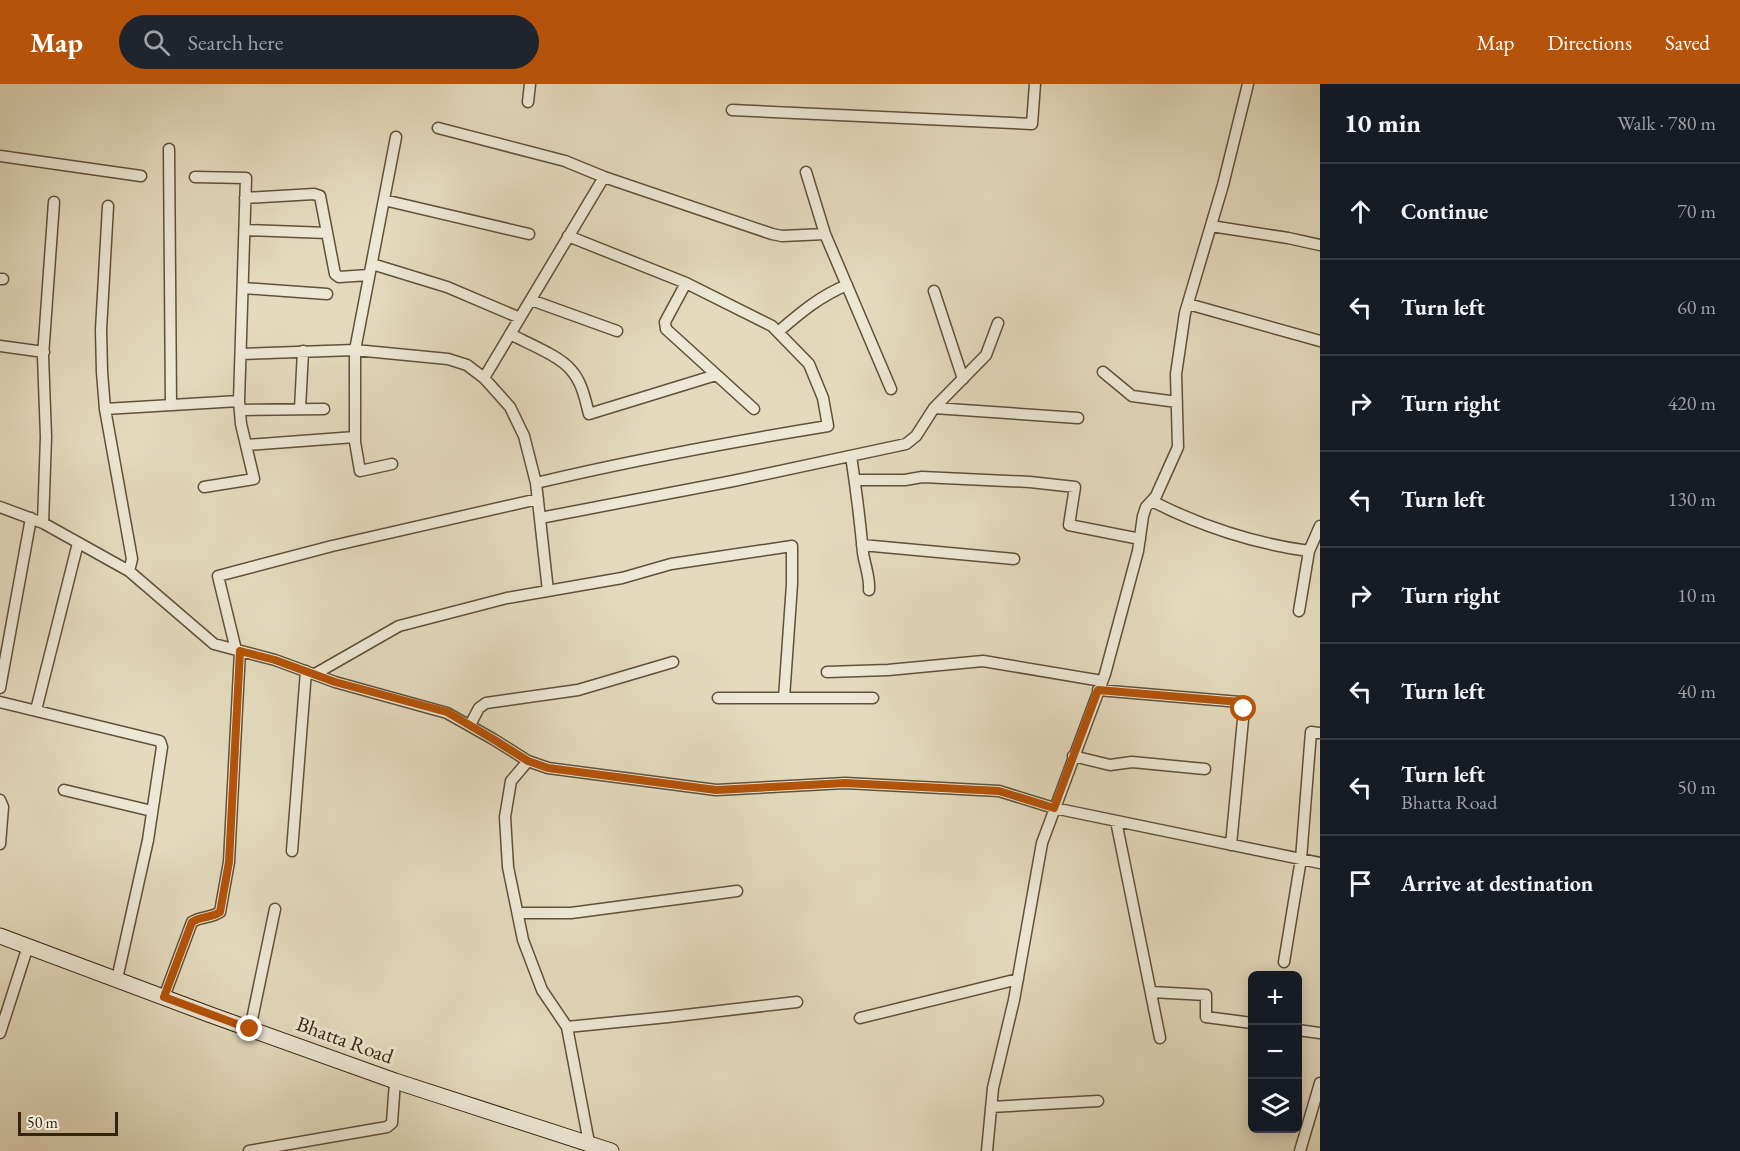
<!DOCTYPE html>
<html lang="en">
<head>
<meta charset="utf-8">
<style>
  body { margin:0; font-family:"EB Garamond",serif; background:#20242c; color:#f1f3f6 }
  .controls { position:absolute; right:18px; bottom:18px; display:grid; overflow:hidden; border-radius:9px; box-shadow:0 3px 15px #0003 }
  .controls button { width:54px; height:54px; display:grid; place-items:center; padding:0; border:0; border-bottom:2px solid #363941; background:#171b24; color:#f1f3f6; font:30px sans-serif }
  .scale { position:absolute; left:18px; bottom:15px; width:100px; box-sizing:border-box; padding-left:6px; border:3px solid #34230d; border-top:0; font-size:16px; line-height:21px; white-space:nowrap; color:#34230d; -webkit-text-stroke:4px #ede8d5; paint-order:stroke }
  .stop { position:absolute; width:18px; height:18px; margin:-14px; border:4px solid #b45309; border-radius:50%; background:#fff }
  .stop.end { background:#b45309; border-color:#fff; box-shadow:0 2px 6px #0008 }
  .list { margin:0; padding:0; list-style:none }
  h2 { display:flex; justify-content:space-between; align-items:center; height:78px; margin:0; padding:0 24px; font-size:26px }
  h2 small { font-size:20px; font-weight:400; color:#9ea1a6 }
  .list li { display:grid; grid-template-columns:39px 1fr auto; gap:18px; align-items:center; box-sizing:border-box; height:96px; padding:0 24px; border-top:2px solid #363941 }
  .list b { display:block; font-size:22px; white-space:nowrap }
  .list p { margin:0; font-size:20px; white-space:nowrap; color:#9ea1a6 }
  .list em { font-size:20px; font-style:normal; color:#9ea1a6 }
  .icon { flex:none; width:33px; height:33px; fill:none; stroke:currentColor; stroke-width:2; stroke-linecap:round; stroke-linejoin:round }
  .map { position:relative; flex:none; width:1320px; height:1067px; overflow:hidden }
  header { display:flex; align-items:center; gap:36px; box-sizing:border-box; height:84px; padding:0 30px; background:#b45309; color:#fff }
  header strong { font-size:28px }
  nav { display:flex; gap:33px; margin-inline-start:auto; font-size:21px }
  .search { width:420px; height:54px; background:#20242c; display:flex; align-items:center; gap:15px; box-sizing:border-box; padding:0 21px; border-radius:33px; color:#9ea1a6; font-size:22px }
  main { display:flex }
  aside { flex:1; background:#171b24 }
  .map>svg:first-child { display:block }
  .lines { fill:none; stroke-linecap:round; stroke-linejoin:round }
  .minor-casing { stroke:#605139; stroke-width:13 }
  .secondary-casing { stroke:#34230d; stroke-width:17 }
  .minor { stroke:#ede8d5; stroke-width:10 }
  .secondary { stroke:#ede8d5; stroke-width:15 }
  .route { stroke:#b45309; stroke-width:8 }
  .labels { text-anchor:middle; stroke-width:6; stroke-linejoin:round; paint-order:stroke }
  .street-label { font-size:21px; fill:#34230d; stroke:#ede8d5 }
</style>
</head>
<body>
<header>
<strong>Map</strong>
<div class="search"><svg class="icon" aria-label="search" viewBox="0 0 24 24"><circle cx="10" cy="10" r="6"/><path d="M15 15l6 6"/></svg>Search here</div>
<nav><a>Map</a><a>Directions</a><a>Saved</a></nav>
</header>
<main>
<div class="map">
<svg width="1320" height="1067" viewBox="0 0 1320 1067">
  <rect width="100%" height="100%" fill="#e4dbbe"/>
  <filter id="stains"><feTurbulence type="fractalNoise" baseFrequency=".00333" numOctaves="4"/><feColorMatrix values="0 0 0 0 .2 0 0 0 0 .09 0 0 0 0 .02 0 0 0 .5 -.17"/></filter>
  <radialGradient id="worn" r=".72"><stop offset=".6" stop-color="#630" stop-opacity="0"/><stop offset="1" stop-color="#630" stop-opacity=".3"/></radialGradient>
  <g class="lines">
    <g class="minor-casing">
      <path id="minor" d="M528 18 530 0
        M732 26 1032 40 1035 0
        M438 44 565 77 604 93 772 150 782 152 825 150
        M169 65 171 321
        M0 72 141 92
        M806 88 825 150 891 305
        M195 93 246 94 239 317 241 340 254 395 204 403
        M245 114 314 110 320 112 335 190 339 193 369 191
        M384 116 529 150
        M108 122 101 246 102 288 105 325 132 475 129 487
        M1211 142 1288 154 1320 161
        M245 146 327 149
        M372 180 447 203 520 234
        M0 195H3
        M686 199 665 238 666 245 754 325
        M243 204 327 210
        M934 207 963 295
        M531 216 617 247
        M1188 220 1320 257
        M778 248C800 229 820 212 847 201
        M510 250C527 259 560 272 571 286 582 298 585 315 589 330L716 291
        M0 262 44 268
        M241 270 355 266 448 275 467 281 484 294 510 323 524 352 536 399 548 507
        M1103 288 1132 312 1177 318
        M484 294 604 93
        M934 324 1078 334
        M105 325 239 317
        M300 325 303 267
        M240 326 324 325
        M246 361 355 353
        M851 372C856 404 860 437 863 469 865 482 870 493 869 506
        M392 380 360 387 355 358V266L396 53
        M855 396H905L922 393 1030 398 1075 403 1069 441 1140 455
        M536 399C633 376 730 358 828 342L823 314 809 280 772 242 686 199 568 152
        M1152 417C1200 442 1256 460 1309 467
        M0 423 43 439 129 487 214 560 275 576 335 598 447 629 493 655 528 677 548 684 716 706 845 699 999 707 1054 724 1320 779
        M540 434 733 397 906 360 916 352 934 324 986 271 998 239
        M43 439 46 353 43 272 54 118
        M862 461 1014 475
        M1299 527 1309 467 1320 442
        M236 566 218 492 332 462 538 415
        M827 588 888 586 983 577 1102 597
        M315 590 399 542 507 514 622 494 671 480 792 462V500L784 614
        M0 604 31 434
        M1098 606 1240 618 1244 625 1231 761
        M718 614H873
        M0 618 160 657 162 663 148 756 117 895
        M36 626 78 459
        M470 641 479 624 486 619 578 606 673 578
        M1073 672 1110 681 1132 678 1205 685
        M528 677 511 697 505 733 508 783 523 856 542 906 567 943 590 1064
        M64 706 152 727
        M0 716 3 723 0 760
        M1116 737 1160 954
        M292 767 306 587
        M518 829H571L737 807
        M1284 878 1301 775 1311 648 1320 649
        M1151 908 1206 911V933L1252 939
        M164 913 192 838C201 832 212 834 220 828L229 778 240 567
        M860 934 1018 895
        M567 943 668 933 797 918
        M250 945 275 825
        M1298 946 1320 949
        M0 949 28 862
        M991 1023 1098 1017
        M249 1067 387 1043 392 1039 395 997
        M987 1067 993 1004 1014 916 1042 759 1105 590 1138 467 1143 432 1146 423 1156 412 1178 363 1176 290 1185 229 1223 101 1248 0
        M1300 1067 1320 999"/>
    </g>
    <g class="secondary-casing">
      <path id="secondary" d="M0 852 211 931 395 997 611 1067"/>
    </g>
    <use href="#minor" class="minor"/>
    <use href="#secondary" class="secondary"/>
  </g>
  <g class="lines">
    <path class="route" d="M250 945 164 913 192 838C201 832 212 834 220 828L229 778 240 567 275 576 335 598 447 628 493 655 528 677 548 684 716 706 845 699 999 707 1054 724 1098 606 1240 618 1244 625"/>
  </g>
  <g class="labels">
    <g class="street-label">
      <text transform="translate(345 956) rotate(20)" y="7">Bhatta Road</text>
    </g>
  </g>
  <rect width="100%" height="100%" filter="url(#stains)"/>
  <rect width="100%" height="100%" fill="url(#worn)"/>
</svg>
<div class="controls">
<button>+</button>
<button>−</button>
<button><svg class="icon" aria-label="layers" viewBox="0 0 24 24"><path d="M12 4l9 5-9 5-9-5zM3 14l9 5 9-5"/></svg></button>
</div>
<div class="scale">50 m</div>
<div class="stop" style="left:1244px;top:625px"></div>
<div class="stop end" style="left:250px;top:945px"></div>
</div>
<aside>
<h2>10 min<small>Walk · 780 m</small></h2>
<ul class="list">
<li><svg class="icon" aria-label="ahead" viewBox="0 0 24 24"><path d="M12 20V5M6 11l6-6 6 6"/></svg><div><b>Continue</b></div><em>70 m</em></li>
<li><svg class="icon" aria-label="left" viewBox="0 0 24 24"><path d="M17 20v-9H6M10 6l-5 5 5 5"/></svg><div><b>Turn left</b></div><em>60 m</em></li>
<li><svg class="icon" aria-label="right" viewBox="0 0 24 24"><path d="M7 20v-9h11M14 6l5 5-5 5"/></svg><div><b>Turn right</b></div><em>420 m</em></li>
<li><svg class="icon" aria-label="left" viewBox="0 0 24 24"><path d="M17 20v-9H6M10 6l-5 5 5 5"/></svg><div><b>Turn left</b></div><em>130 m</em></li>
<li><svg class="icon" aria-label="right" viewBox="0 0 24 24"><path d="M7 20v-9h11M14 6l5 5-5 5"/></svg><div><b>Turn right</b></div><em>10 m</em></li>
<li><svg class="icon" aria-label="left" viewBox="0 0 24 24"><path d="M17 20v-9H6M10 6l-5 5 5 5"/></svg><div><b>Turn left</b></div><em>40 m</em></li>
<li><svg class="icon" aria-label="left" viewBox="0 0 24 24"><path d="M17 20v-9H6M10 6l-5 5 5 5"/></svg><div><b>Turn left</b><p>Bhatta Road</p></div><em>50 m</em></li>
<li><svg class="icon" aria-label="arrive" viewBox="0 0 24 24"><path d="M6 21V4h12l-3 4 3 4H6"/></svg><div><b>Arrive at destination</b></div></li>
</ul>
</aside>
</main>
</body>
</html>
